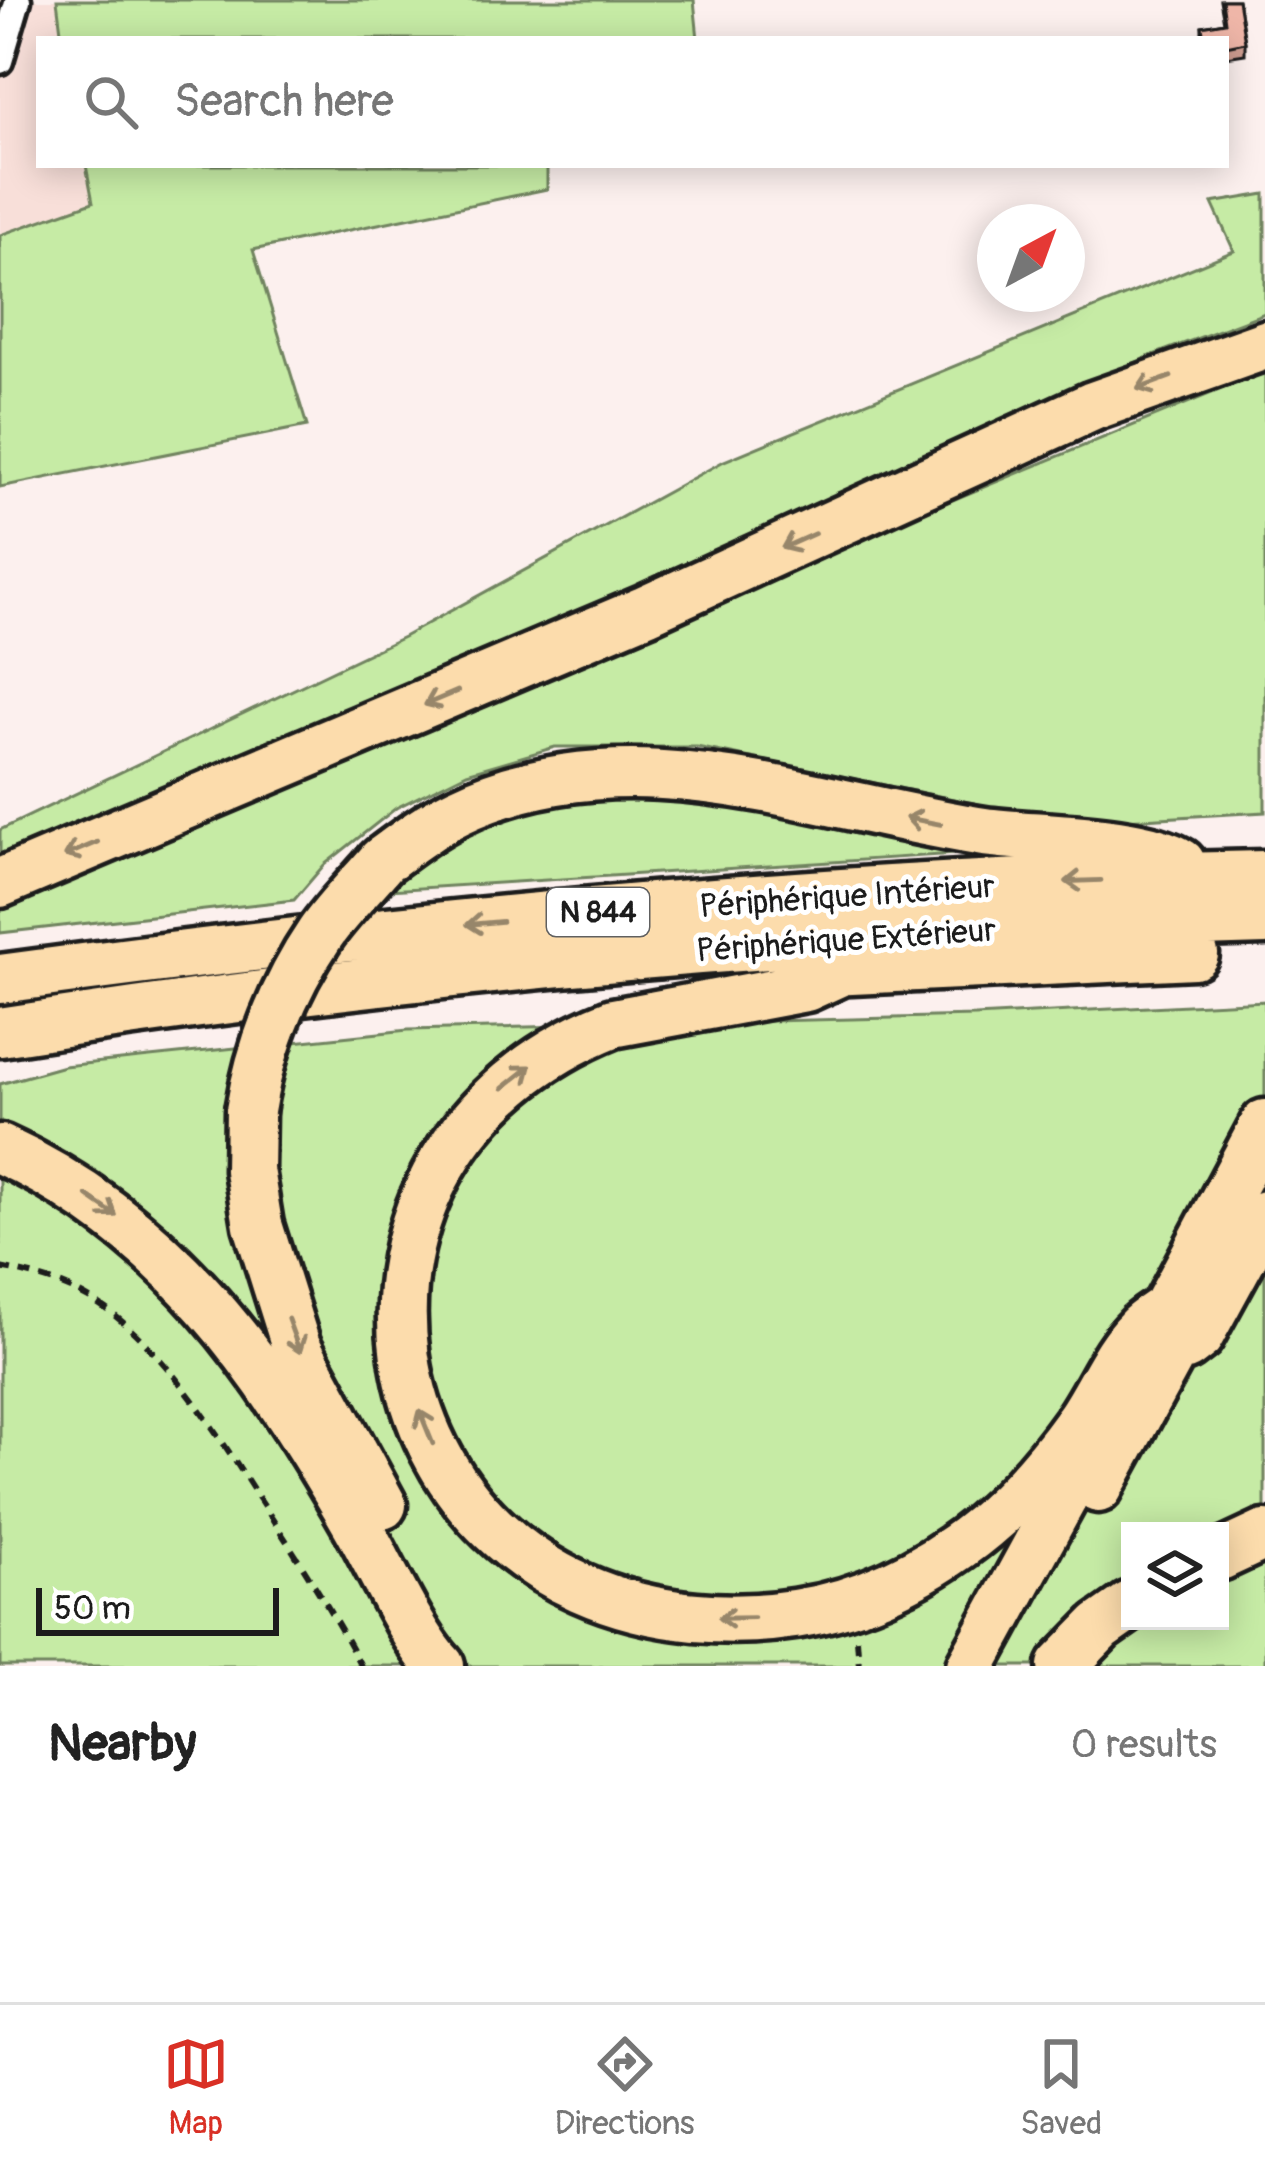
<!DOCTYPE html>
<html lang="en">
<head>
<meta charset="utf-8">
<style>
  body { margin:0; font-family:Pangolin,sans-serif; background:#f2f2f2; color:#222 }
  .controls { position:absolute; right:36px; bottom:36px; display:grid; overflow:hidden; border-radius:0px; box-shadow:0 6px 30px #0003 }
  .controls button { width:108px; height:108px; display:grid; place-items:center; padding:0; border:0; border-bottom:3px solid #e0e0e0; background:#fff; color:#222; font:60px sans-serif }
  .compass { position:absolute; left:977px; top:204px; width:108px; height:108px; border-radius:50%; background:#fff; box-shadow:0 6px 30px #0003; rotate:41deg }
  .scale { position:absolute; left:36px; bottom:30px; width:243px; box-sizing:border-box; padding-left:12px; border:6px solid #1c1c1c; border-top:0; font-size:33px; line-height:42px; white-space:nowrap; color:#1c1c1c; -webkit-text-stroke:9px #fff; paint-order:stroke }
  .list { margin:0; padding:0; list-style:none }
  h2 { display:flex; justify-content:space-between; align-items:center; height:156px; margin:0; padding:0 48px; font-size:51px }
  h2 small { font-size:39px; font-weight:400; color:#767676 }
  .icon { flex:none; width:66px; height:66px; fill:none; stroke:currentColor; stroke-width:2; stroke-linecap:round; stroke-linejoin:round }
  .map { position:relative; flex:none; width:1265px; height:1666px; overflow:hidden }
  .search { position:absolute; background:#fff; box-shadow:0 6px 30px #0003; left:36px; right:36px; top:36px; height:132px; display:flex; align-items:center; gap:30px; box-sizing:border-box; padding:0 42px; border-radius:0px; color:#767676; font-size:45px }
  .sheet { height:336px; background:#fff }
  nav { display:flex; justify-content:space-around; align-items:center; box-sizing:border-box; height:168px; border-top:3px solid #e0e0e0; background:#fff; font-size:33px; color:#767676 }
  nav a { display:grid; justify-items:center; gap:6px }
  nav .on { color:#d93025 }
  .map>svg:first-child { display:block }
  .built { fill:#f8dfd9 }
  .green { fill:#c6eba5; stroke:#718460; stroke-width:3; fill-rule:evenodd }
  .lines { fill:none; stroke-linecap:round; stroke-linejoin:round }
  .street-casing { stroke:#1c1c1c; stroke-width:33 }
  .highway-casing { stroke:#1c1c1c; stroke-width:57 }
  .path { stroke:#1c1c1c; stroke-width:6; stroke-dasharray:12 9; stroke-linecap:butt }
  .street { stroke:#fff; stroke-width:24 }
  .highway { stroke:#fcdcac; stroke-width:48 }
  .highway-bridge-casing { stroke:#1c1c1c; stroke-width:57; stroke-linecap:butt }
  .highway-bridge { stroke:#fcdcac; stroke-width:48 }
  .wall { fill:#ce9d90; stroke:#1c1c1c; stroke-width:3 }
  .building { fill:#efb6a8; stroke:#1c1c1c; stroke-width:3 }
  .oneway { stroke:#97866b }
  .labels { text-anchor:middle; stroke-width:10; stroke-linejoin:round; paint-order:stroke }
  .shield { fill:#fff; stroke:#606060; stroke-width:3 }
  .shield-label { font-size:30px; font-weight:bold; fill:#1c1c1c }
  .street-label { font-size:33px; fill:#1c1c1c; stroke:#fff }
</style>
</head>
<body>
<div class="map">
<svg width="1265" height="1666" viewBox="0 0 1265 1666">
  <rect width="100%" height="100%" fill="#fcf0ee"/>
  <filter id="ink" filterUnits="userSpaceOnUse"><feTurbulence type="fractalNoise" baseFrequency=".00833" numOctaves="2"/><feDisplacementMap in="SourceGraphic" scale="24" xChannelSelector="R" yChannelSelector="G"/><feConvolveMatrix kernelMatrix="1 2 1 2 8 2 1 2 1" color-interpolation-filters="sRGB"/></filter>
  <g filter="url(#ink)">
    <path class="built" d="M0 0H57L62 39H39V165H86L93 202 0 235Z"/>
    <path class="green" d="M57 0H694L698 39H62Z
      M86 165H547V189L253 250 307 426 0 487V235L93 202Z
      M1265 194V313L1148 357 542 628 0 858V830L403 637 724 461 1234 251 1212 203Z
      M1265 371V812L1071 823 697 747H555L467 773 396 808 324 865 294 900 0 933V906L945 503Z
      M683 789 952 840 957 854 389 890 453 836 535 800Z
      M1265 1001V1666H0V1084L64 1066 408 1030 975 1016ZM1130 1531H1220V1621H1130Z"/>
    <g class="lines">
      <g class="street-casing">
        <path id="street" d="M0 61 18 0"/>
      </g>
      <g class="highway-casing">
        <path id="highway" d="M382 861C406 843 431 824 458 811 628 729 811 805 984 832 1036 839 1140 837 1181 863
          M0 883 646 610 1093 406 1265 345
          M841 971 806 987 613 1023C290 1151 353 1585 696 1617 762 1623 831 1613 891 1585 971 1549 1029 1491 1079 1421 1098 1394 1116 1351 1138 1330 1146 1321 1158 1315 1167 1308
          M808 972 1194 954
          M0 979C419 922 842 883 1265 875
          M0 1032C420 966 840 932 1265 920
          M250 1111 249 1170 258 1225 296 1346 382 1505
          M0 1149C171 1227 265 1365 356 1523 378 1561 412 1637 440 1666
          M1152 1336 1265 1124
          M1186 1346 1199 1336 1265 1215
          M1098 1488 1194 1312
          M1220 1556 1265 1535
          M971 1666 1095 1439
          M1062 1666 1100 1627 1130 1606"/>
      </g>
      <path class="path" d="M0 1268C37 1275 71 1285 103 1307 165 1350 220 1437 260 1500 295 1554 331 1609 361 1666
        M857 1639 859 1666"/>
      <use href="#street" class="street"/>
      <use href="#highway" class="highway"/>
      <g class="highway-bridge-casing">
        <path id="highway-bridge" d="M250 1111C260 1049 284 987 320 934 338 908 362 885 382 861"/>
      </g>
      <use href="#highway-bridge" class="highway-bridge"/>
    </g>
    <path class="wall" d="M1220 0H1238L1245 42V54L1226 57V39H1202V26L1224 22Z"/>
    <path class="building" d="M1222 0H1238L1245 42 1226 46V39H1204L1202 26 1225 22Z"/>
    <defs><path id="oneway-shaft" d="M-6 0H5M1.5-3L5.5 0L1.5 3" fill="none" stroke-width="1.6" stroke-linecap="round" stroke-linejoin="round" transform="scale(3)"/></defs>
    <g class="oneway">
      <use href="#oneway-shaft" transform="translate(1154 383) rotate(160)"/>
      <use href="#oneway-shaft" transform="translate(798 541) rotate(156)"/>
      <use href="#oneway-shaft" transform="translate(441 698) rotate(157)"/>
      <use href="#oneway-shaft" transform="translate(923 821) rotate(-169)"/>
      <use href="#oneway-shaft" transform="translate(81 849) rotate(157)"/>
      <use href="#oneway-shaft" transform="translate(1083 881) rotate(178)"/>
      <use href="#oneway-shaft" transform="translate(484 923) rotate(175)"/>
      <use href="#oneway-shaft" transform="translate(517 1077) rotate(-38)"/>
      <use href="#oneway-shaft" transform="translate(102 1206) rotate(35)"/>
      <use href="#oneway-shaft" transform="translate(294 1336) rotate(70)"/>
      <use href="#oneway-shaft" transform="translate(426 1427) rotate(-112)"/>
      <use href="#oneway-shaft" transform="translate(736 1618) rotate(179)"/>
    </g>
  </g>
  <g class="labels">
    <rect class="shield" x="547" y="888" width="102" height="48" rx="9"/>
    <g class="shield-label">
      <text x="598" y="922">N 844</text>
    </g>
    <g class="street-label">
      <text transform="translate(847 895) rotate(-4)" y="12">Périphérique Intérieur</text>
      <text transform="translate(846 939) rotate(-4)" y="12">Périphérique Extérieur</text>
    </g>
  </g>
</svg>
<div class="controls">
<button><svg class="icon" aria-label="layers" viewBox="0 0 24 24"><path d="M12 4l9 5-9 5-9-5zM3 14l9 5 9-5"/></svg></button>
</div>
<svg class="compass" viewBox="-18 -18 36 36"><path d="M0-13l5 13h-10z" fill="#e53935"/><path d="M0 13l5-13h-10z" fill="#767676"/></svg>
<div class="scale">50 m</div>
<div class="search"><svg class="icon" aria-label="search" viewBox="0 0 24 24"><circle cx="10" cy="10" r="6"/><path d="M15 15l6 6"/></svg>Search here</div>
</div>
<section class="sheet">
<h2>Nearby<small>0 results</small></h2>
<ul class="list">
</ul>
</section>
<nav>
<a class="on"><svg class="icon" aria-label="map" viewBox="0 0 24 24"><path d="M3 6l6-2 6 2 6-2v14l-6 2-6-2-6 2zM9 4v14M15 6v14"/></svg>Map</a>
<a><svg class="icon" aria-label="directions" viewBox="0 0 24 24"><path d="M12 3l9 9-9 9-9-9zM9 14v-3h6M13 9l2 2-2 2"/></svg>Directions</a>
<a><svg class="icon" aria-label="saved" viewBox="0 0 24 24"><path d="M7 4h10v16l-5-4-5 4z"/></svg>Saved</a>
</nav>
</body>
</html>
